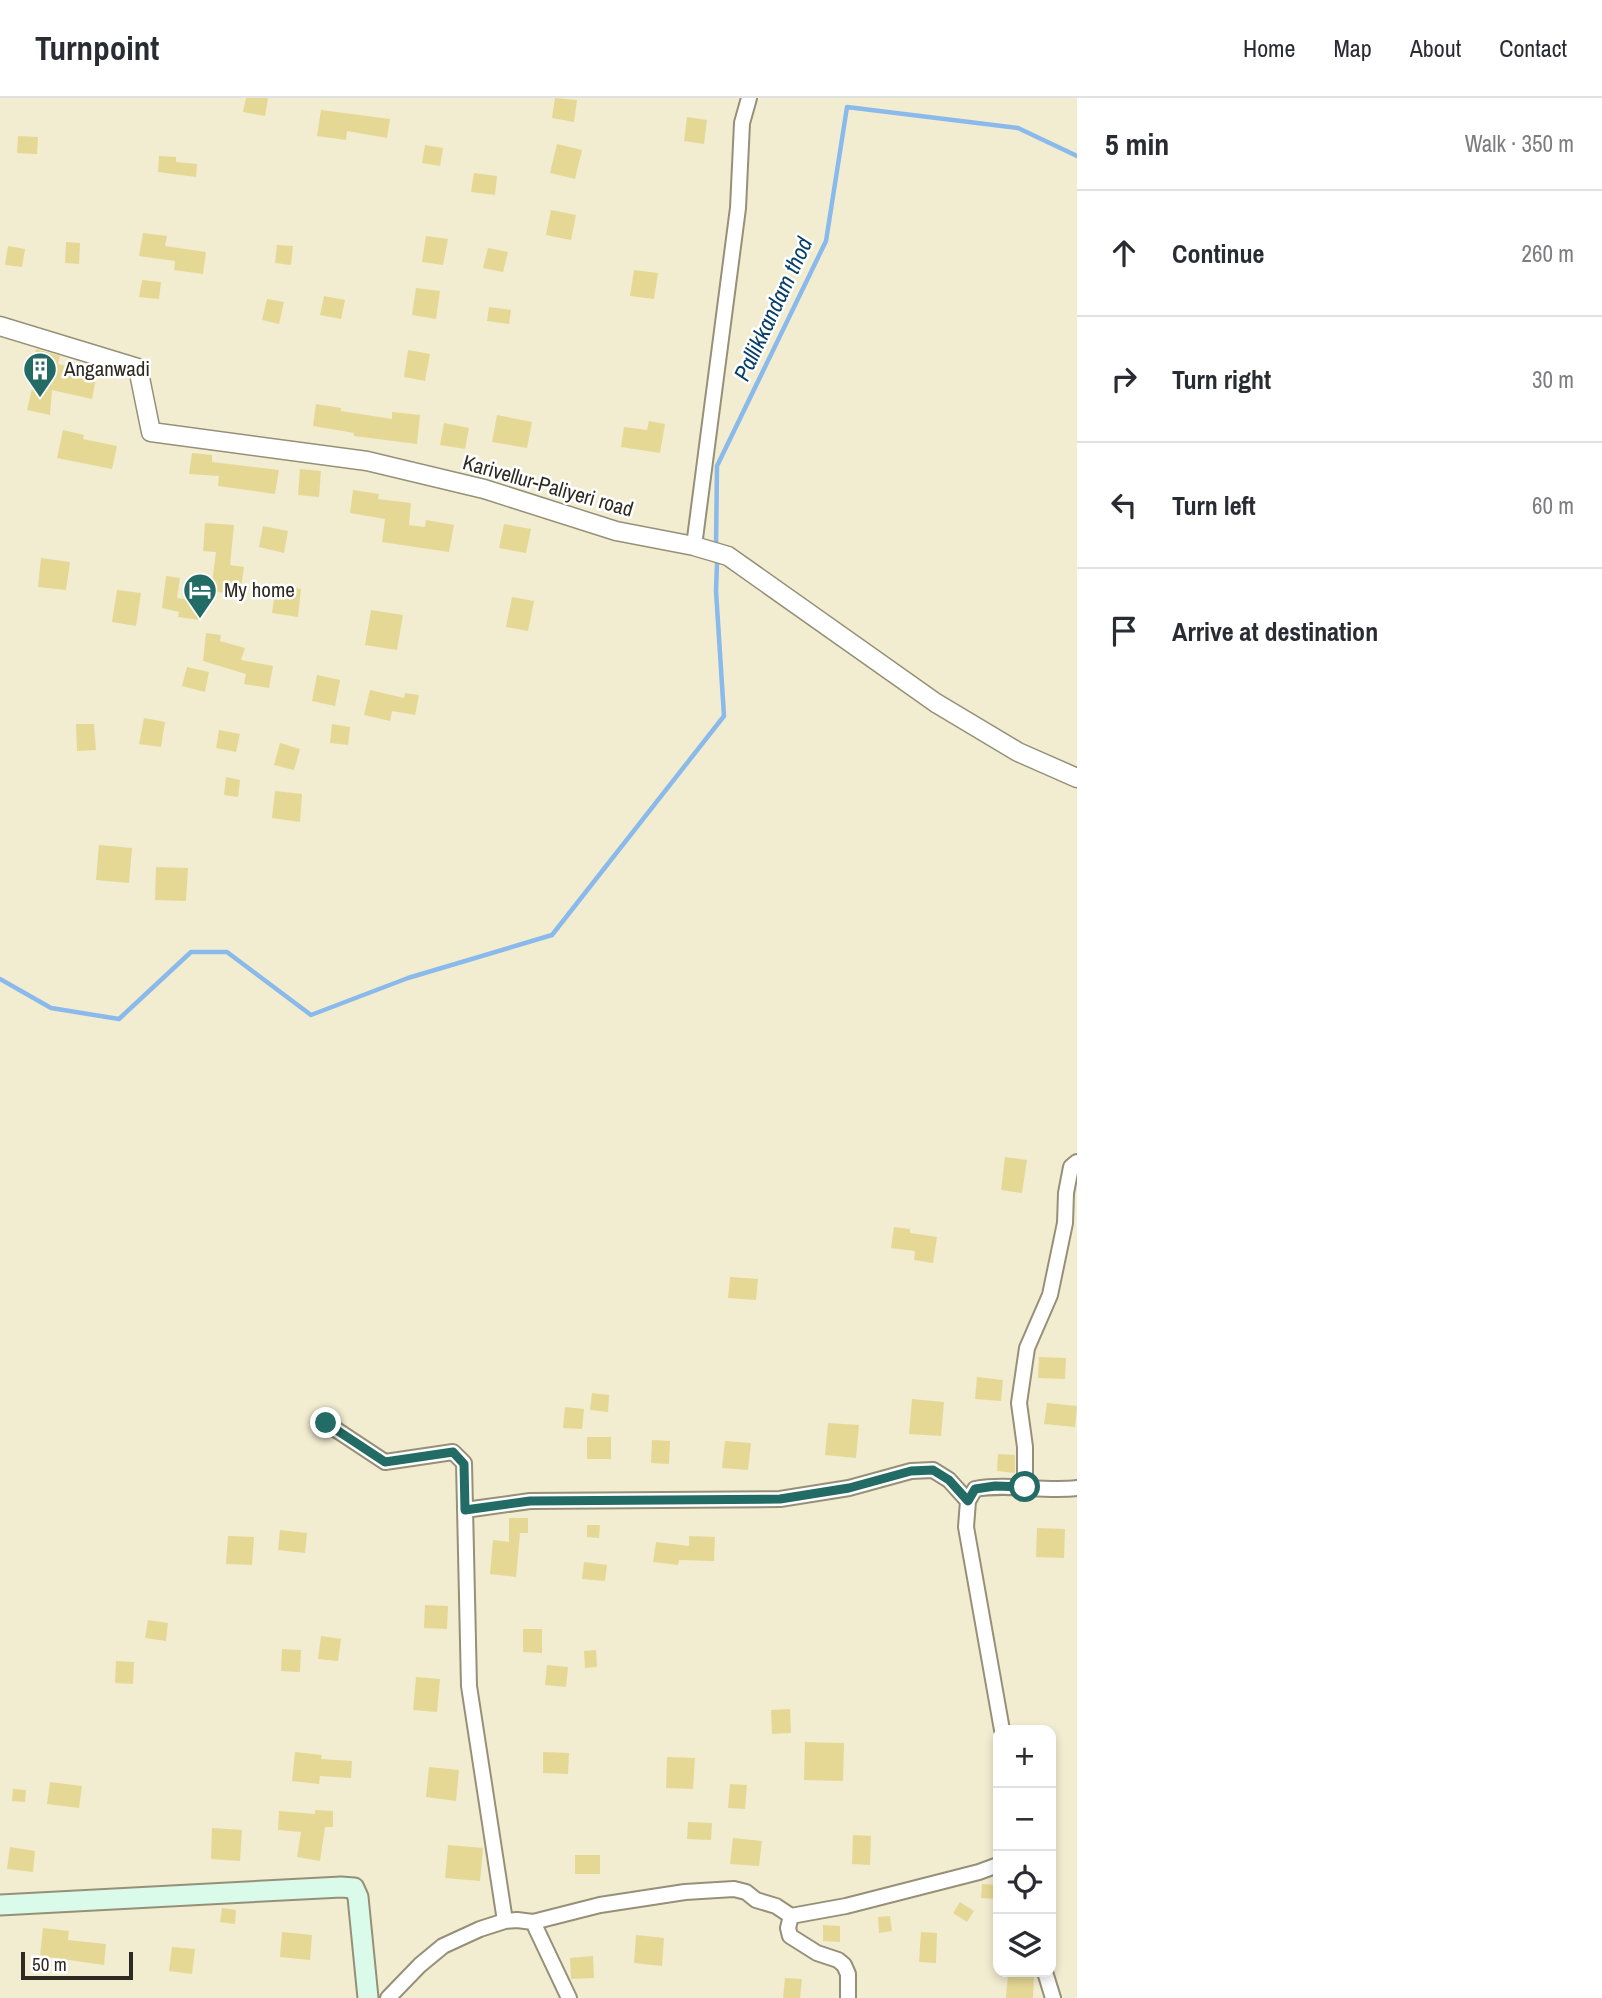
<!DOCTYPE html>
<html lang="en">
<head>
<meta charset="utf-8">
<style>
  body { margin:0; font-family:"Archivo Narrow",sans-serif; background:#f7f7f7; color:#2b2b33 }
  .controls { position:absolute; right:21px; bottom:21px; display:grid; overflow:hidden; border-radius:14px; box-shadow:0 4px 10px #0003 }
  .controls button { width:63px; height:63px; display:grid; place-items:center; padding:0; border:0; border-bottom:2px solid #e1e1e2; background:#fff; color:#2b2b33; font:35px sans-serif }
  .scale { position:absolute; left:21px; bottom:18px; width:112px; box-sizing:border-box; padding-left:7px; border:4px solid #2d2b21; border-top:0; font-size:19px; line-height:24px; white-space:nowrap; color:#2d2b21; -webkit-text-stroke:5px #fff; paint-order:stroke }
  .stop { position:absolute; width:21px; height:21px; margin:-16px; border:5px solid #236c65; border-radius:50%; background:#fff }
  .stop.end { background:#236c65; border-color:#fff; box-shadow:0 2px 7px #0008 }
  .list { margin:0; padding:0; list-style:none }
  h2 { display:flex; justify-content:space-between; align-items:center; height:91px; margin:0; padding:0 28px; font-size:30px }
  h2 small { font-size:23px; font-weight:400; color:#7c7c81 }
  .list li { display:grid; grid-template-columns:46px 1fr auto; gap:21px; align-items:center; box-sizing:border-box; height:126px; padding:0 28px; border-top:2px solid #e1e1e2 }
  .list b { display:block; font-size:26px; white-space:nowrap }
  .list em { font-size:23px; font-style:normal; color:#7c7c81 }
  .icon { flex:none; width:38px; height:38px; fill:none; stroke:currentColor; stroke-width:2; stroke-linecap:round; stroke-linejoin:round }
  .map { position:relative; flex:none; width:1077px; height:1900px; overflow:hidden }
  header { display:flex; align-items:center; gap:42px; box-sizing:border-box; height:98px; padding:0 35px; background:#fff; border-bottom:2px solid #e1e1e2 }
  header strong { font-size:33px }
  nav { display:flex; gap:38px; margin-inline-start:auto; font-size:24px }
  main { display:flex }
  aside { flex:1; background:#fff }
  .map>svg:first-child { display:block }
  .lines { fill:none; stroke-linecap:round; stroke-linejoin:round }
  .stream { stroke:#8abaeb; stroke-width:4.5 }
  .building { fill:#e5d895 }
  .minor-casing { stroke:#959077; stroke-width:18 }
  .tertiary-casing { stroke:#959077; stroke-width:21 }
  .secondary-casing { stroke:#959077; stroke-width:23 }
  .minor { stroke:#fff; stroke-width:14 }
  .tertiary { stroke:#fff; stroke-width:18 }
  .secondary { stroke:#dafaea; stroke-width:19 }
  .route { stroke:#236c65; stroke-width:9 }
  .labels { text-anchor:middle; stroke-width:5; stroke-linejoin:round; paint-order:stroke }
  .poi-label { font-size:21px; fill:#2d2b21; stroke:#fff; text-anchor:start }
  .street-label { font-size:21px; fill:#2d2b21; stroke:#fff }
  .water-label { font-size:23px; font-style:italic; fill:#073f6b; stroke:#fff }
</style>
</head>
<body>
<header>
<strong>Turnpoint</strong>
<nav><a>Home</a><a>Map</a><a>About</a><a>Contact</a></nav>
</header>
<main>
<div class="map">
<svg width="1077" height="1900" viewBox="0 0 1077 1900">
  <rect width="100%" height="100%" fill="#f2ecd1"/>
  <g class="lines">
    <path class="stream" d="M716 449 717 368 826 143 847 9 1018 30 1077 58
      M0 881 51 910 119 921 191 854H227L311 917 408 880 552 837 724 618 716 493 717 465"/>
  </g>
  <path class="building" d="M246 0H268L265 18 243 14Z
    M555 0 577 2 574 24 552 20Z
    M321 12 390 21 387 40 347 33 346 42 317 38Z
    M687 19 707 22 704 46 684 43Z
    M18 38 38 39 37 56 17 55Z
    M557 46 582 52 575 81 550 75Z
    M425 47 443 50 440 68 422 65Z
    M159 58 176 59V64L197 66 196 79 158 74Z
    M474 75 497 78 495 97 471 94Z
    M551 112 576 117 571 142 546 137Z
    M143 135 167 138 165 148 206 154 203 176 174 172 175 163 139 158Z
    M426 138 448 141 443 167 422 164Z
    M66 144 80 145 79 166 65 165Z
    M277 147 293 148 291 167 275 165Z
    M8 148 25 151 22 169 5 167Z
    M488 150 508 154 503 174 483 170Z
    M634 172 658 175 654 201 630 198Z
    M142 182 161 184 159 201 139 199Z
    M416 190 440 193 436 221 412 217Z
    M324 198 345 202 341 221 320 217Z
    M267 201 284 204 279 226 262 222Z
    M489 209 511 212 509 226 487 223Z
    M36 251 60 258 58 266 97 275 92 301 52 292 50 317 27 312 36 274H34Z
    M408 252 430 256 425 283 404 279Z
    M316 306 341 310V313L392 321V314L420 317 417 346 354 338V335L313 328Z
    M497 317 532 324 527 350 492 344Z
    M649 323 665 326 660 355 621 349 624 329 647 332Z
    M444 325 469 330 465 351 440 347Z
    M63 332 84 337 83 341 117 348 112 371 57 360Z
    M192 355 212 357V364L279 372 275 396 218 388 219 378 189 376Z
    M300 371 321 373 319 399 298 397Z
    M353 392 379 396 378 401 411 405 409 427 425 429 426 422 454 427 449 454 382 444 385 421 350 415Z
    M205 425 234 427 230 467 244 469 240 497 211 493 216 454 203 453Z
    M504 426 531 431 526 455 499 450Z
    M263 428 288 433 284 455 259 449Z
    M41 460 70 464 66 492 38 489Z
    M166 478 180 480 177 500 203 504 200 522 178 519 179 514 162 510Z
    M276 487 301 491 298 519 272 515Z
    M117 492 141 495 136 528 112 524Z
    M512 499 534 503 528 533 506 529Z
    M371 512 403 517 397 552 365 547Z
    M206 535 221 537 220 543 245 550 241 562 273 568 269 590 244 586 246 576 203 563Z
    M187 569 209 574 205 594 182 588Z
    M317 577 340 582 335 608 312 603Z
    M370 592 404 600 405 595 419 597 415 617 392 613 390 623 364 617Z
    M144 620 165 624 161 649 139 646Z
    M76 626H94L96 652 77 653Z
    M332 626 350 629 348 647 330 645Z
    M219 632 240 636 236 654 216 650Z
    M280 645 300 651 294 672 274 667Z
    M226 679 240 682 238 699 224 697Z
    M275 693 302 696 300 724 272 720Z
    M99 747 132 750 129 785 96 782Z
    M156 769 188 770 186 803 155 802Z
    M1005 1059 1027 1062 1022 1095 1001 1092Z
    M894 1129 910 1131V1135L937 1139 933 1165 914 1162 915 1153 891 1150Z
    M730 1179 758 1181 756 1202 728 1200Z
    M1039 1259 1066 1260 1065 1281 1038 1280Z
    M977 1279 1003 1282 1001 1303 975 1301Z
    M592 1295 609 1297 608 1314 590 1312Z
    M912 1301 944 1304 941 1338 909 1336Z
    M1047 1305 1077 1308 1075 1329 1044 1326Z
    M565 1309 584 1311 582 1331 563 1330Z
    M828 1325 859 1327 856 1360 825 1357Z
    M587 1339H611V1361H587Z
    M652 1342 670 1343 669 1366 651 1365Z
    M725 1343 751 1345 748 1372 722 1370Z
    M998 1356 1015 1357V1375L997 1373Z
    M509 1420H528V1435H520L516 1479 490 1476 493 1442 509 1444Z
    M587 1427H600L599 1440 587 1439Z
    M1037 1430 1065 1431 1064 1460 1036 1459Z
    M280 1432 307 1435 305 1455 278 1452Z
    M228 1438 254 1439 252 1467 226 1466Z
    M689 1438 715 1439 714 1463 679 1462 678 1467 653 1464 656 1444 689 1448Z
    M584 1464 607 1467 605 1483 582 1481Z
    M425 1507 448 1508 447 1531 424 1530Z
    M148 1522 168 1525 166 1543 145 1540Z
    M523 1531H542V1555L523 1554Z
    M321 1538 341 1541 338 1563 318 1561Z
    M282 1551 301 1552 300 1574 281 1573Z
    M596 1552 597 1569 585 1570 584 1553Z
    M116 1563 134 1564 133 1586 115 1585Z
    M547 1567 568 1569 566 1589 545 1587Z
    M416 1579 440 1581 437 1614 413 1612Z
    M790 1611 791 1635 772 1636 771 1612Z
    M805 1644 844 1645 843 1683 804 1682Z
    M295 1654 322 1657 321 1661 352 1663 351 1680 320 1678 319 1686 292 1683Z
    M543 1654 569 1655 568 1676 543 1675Z
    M667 1659 695 1660 693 1691 666 1690Z
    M429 1669 459 1672 456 1703 426 1699Z
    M50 1684 82 1688 79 1710 47 1706Z
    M730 1686 747 1687 745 1711 728 1710Z
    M13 1691 26 1692 25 1704 12 1703Z
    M315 1712 333 1713V1729H325L320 1763 297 1759 301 1734 278 1732 279 1713 315 1716Z
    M688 1724 712 1725 711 1742 687 1741Z
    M212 1730 242 1732 240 1763 211 1761Z
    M853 1737 871 1738 870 1767 852 1766Z
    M733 1740 762 1743 759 1768 730 1766Z
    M448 1747 483 1750 480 1783 445 1780Z
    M10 1749 35 1753 33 1774 7 1771Z
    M575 1757H600V1776H575Z
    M982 1786 998 1787V1801L981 1800Z
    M960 1804 974 1813 967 1824 953 1815Z
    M222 1810 236 1812 235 1826 220 1824Z
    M890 1818 892 1833 879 1835 878 1819Z
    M823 1827 840 1828V1844L823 1843Z
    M43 1830 69 1833 68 1842 106 1846 104 1867 40 1858Z
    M282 1834 312 1837 310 1862 280 1859Z
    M921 1834 937 1835 936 1865 919 1864Z
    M636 1837 664 1840 662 1868 634 1865Z
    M172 1849 195 1851 192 1876 169 1873Z
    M593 1858 594 1880 571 1881 570 1860Z
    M1008 1876 1034 1877 1033 1900H1006Z
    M785 1880 802 1881 800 1900H783Z"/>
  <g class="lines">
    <g class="minor-casing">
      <path id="minor" d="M694 448 738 110 742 25 749 0
        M326 1325 385 1364 453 1354 464 1365 469 1588 505 1823
        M1025 1389V1349L1019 1305 1027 1250 1050 1197 1065 1125 1066 1095 1071 1069 1077 1064
        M465 1412 530 1403 780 1401 849 1390 911 1373 933 1372 949 1382 968 1403
        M1002 1632 966 1429 968 1403 975 1391C1009 1385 1043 1394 1077 1390
        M791 1818 788 1830 790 1838 817 1855 838 1862 844 1867 848 1876V1900
        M533 1824 569 1900
        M1045 1874 1053 1900
        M388 1900 420 1867 443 1848 480 1831 505 1823 517 1822 533 1824 600 1807 685 1794 734 1791 746 1794 756 1802 776 1808 791 1818 846 1808 979 1774 998 1767"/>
    </g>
    <g class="tertiary-casing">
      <path id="tertiary" d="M0 228 138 270 151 334 367 363 484 391 616 433 694 448 728 458 936 605 1018 654 1077 680"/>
    </g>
    <g class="secondary-casing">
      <path id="secondary" d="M0 1807 341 1789 354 1790 358 1799 368 1900"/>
    </g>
    <use href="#minor" class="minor"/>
    <use href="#tertiary" class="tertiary"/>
    <use href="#secondary" class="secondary"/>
  </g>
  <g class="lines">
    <path class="route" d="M326 1325 385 1364 453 1354 464 1366 465 1412 530 1403 780 1401 849 1390 911 1373 933 1372 949 1382 968 1403 975 1391 995 1388 1025 1389"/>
  </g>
  <defs>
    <g id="building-pin" transform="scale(1.75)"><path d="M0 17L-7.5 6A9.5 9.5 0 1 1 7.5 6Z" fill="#236c65" stroke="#fff"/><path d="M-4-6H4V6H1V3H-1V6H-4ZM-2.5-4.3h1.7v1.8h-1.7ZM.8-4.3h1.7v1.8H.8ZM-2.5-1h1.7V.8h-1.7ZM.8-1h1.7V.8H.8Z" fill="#fff"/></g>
    <g id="hotel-pin" transform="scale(1.75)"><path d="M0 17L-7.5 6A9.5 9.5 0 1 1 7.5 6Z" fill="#236c65" stroke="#fff"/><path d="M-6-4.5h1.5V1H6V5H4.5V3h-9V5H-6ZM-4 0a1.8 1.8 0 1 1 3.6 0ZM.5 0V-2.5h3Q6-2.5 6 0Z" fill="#fff"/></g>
  </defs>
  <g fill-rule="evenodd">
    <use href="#building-pin" x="40" y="271"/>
    <use href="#hotel-pin" x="200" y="492"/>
  </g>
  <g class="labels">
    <g class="poi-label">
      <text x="64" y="278">Anganwadi</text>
      <text x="224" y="499">My home</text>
    </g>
    <g class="street-label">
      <text transform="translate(548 388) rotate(16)" y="7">Karivellur-Paliyeri road</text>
    </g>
    <g class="water-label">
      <text transform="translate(773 211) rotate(-65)" y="8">Pallikkandam thod</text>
    </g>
  </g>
</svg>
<div class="controls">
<button>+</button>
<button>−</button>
<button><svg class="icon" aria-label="locate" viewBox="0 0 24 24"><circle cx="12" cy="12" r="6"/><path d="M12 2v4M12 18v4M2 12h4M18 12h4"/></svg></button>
<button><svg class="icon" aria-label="layers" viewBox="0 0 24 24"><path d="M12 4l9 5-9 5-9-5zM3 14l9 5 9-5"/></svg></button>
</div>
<div class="scale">50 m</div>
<div class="stop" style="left:1025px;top:1389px"></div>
<div class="stop end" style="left:326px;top:1325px"></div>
</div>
<aside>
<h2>5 min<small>Walk · 350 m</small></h2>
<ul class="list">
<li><svg class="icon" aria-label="ahead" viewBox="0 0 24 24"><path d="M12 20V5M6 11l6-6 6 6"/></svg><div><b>Continue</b></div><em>260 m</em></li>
<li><svg class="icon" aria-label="right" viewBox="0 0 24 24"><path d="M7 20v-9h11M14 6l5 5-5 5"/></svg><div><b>Turn right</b></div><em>30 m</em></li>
<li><svg class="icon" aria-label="left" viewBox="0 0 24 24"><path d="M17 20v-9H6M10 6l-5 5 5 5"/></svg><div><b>Turn left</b></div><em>60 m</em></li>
<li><svg class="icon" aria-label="arrive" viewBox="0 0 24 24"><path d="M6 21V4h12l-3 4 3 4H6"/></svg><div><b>Arrive at destination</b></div></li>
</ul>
</aside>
</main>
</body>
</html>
